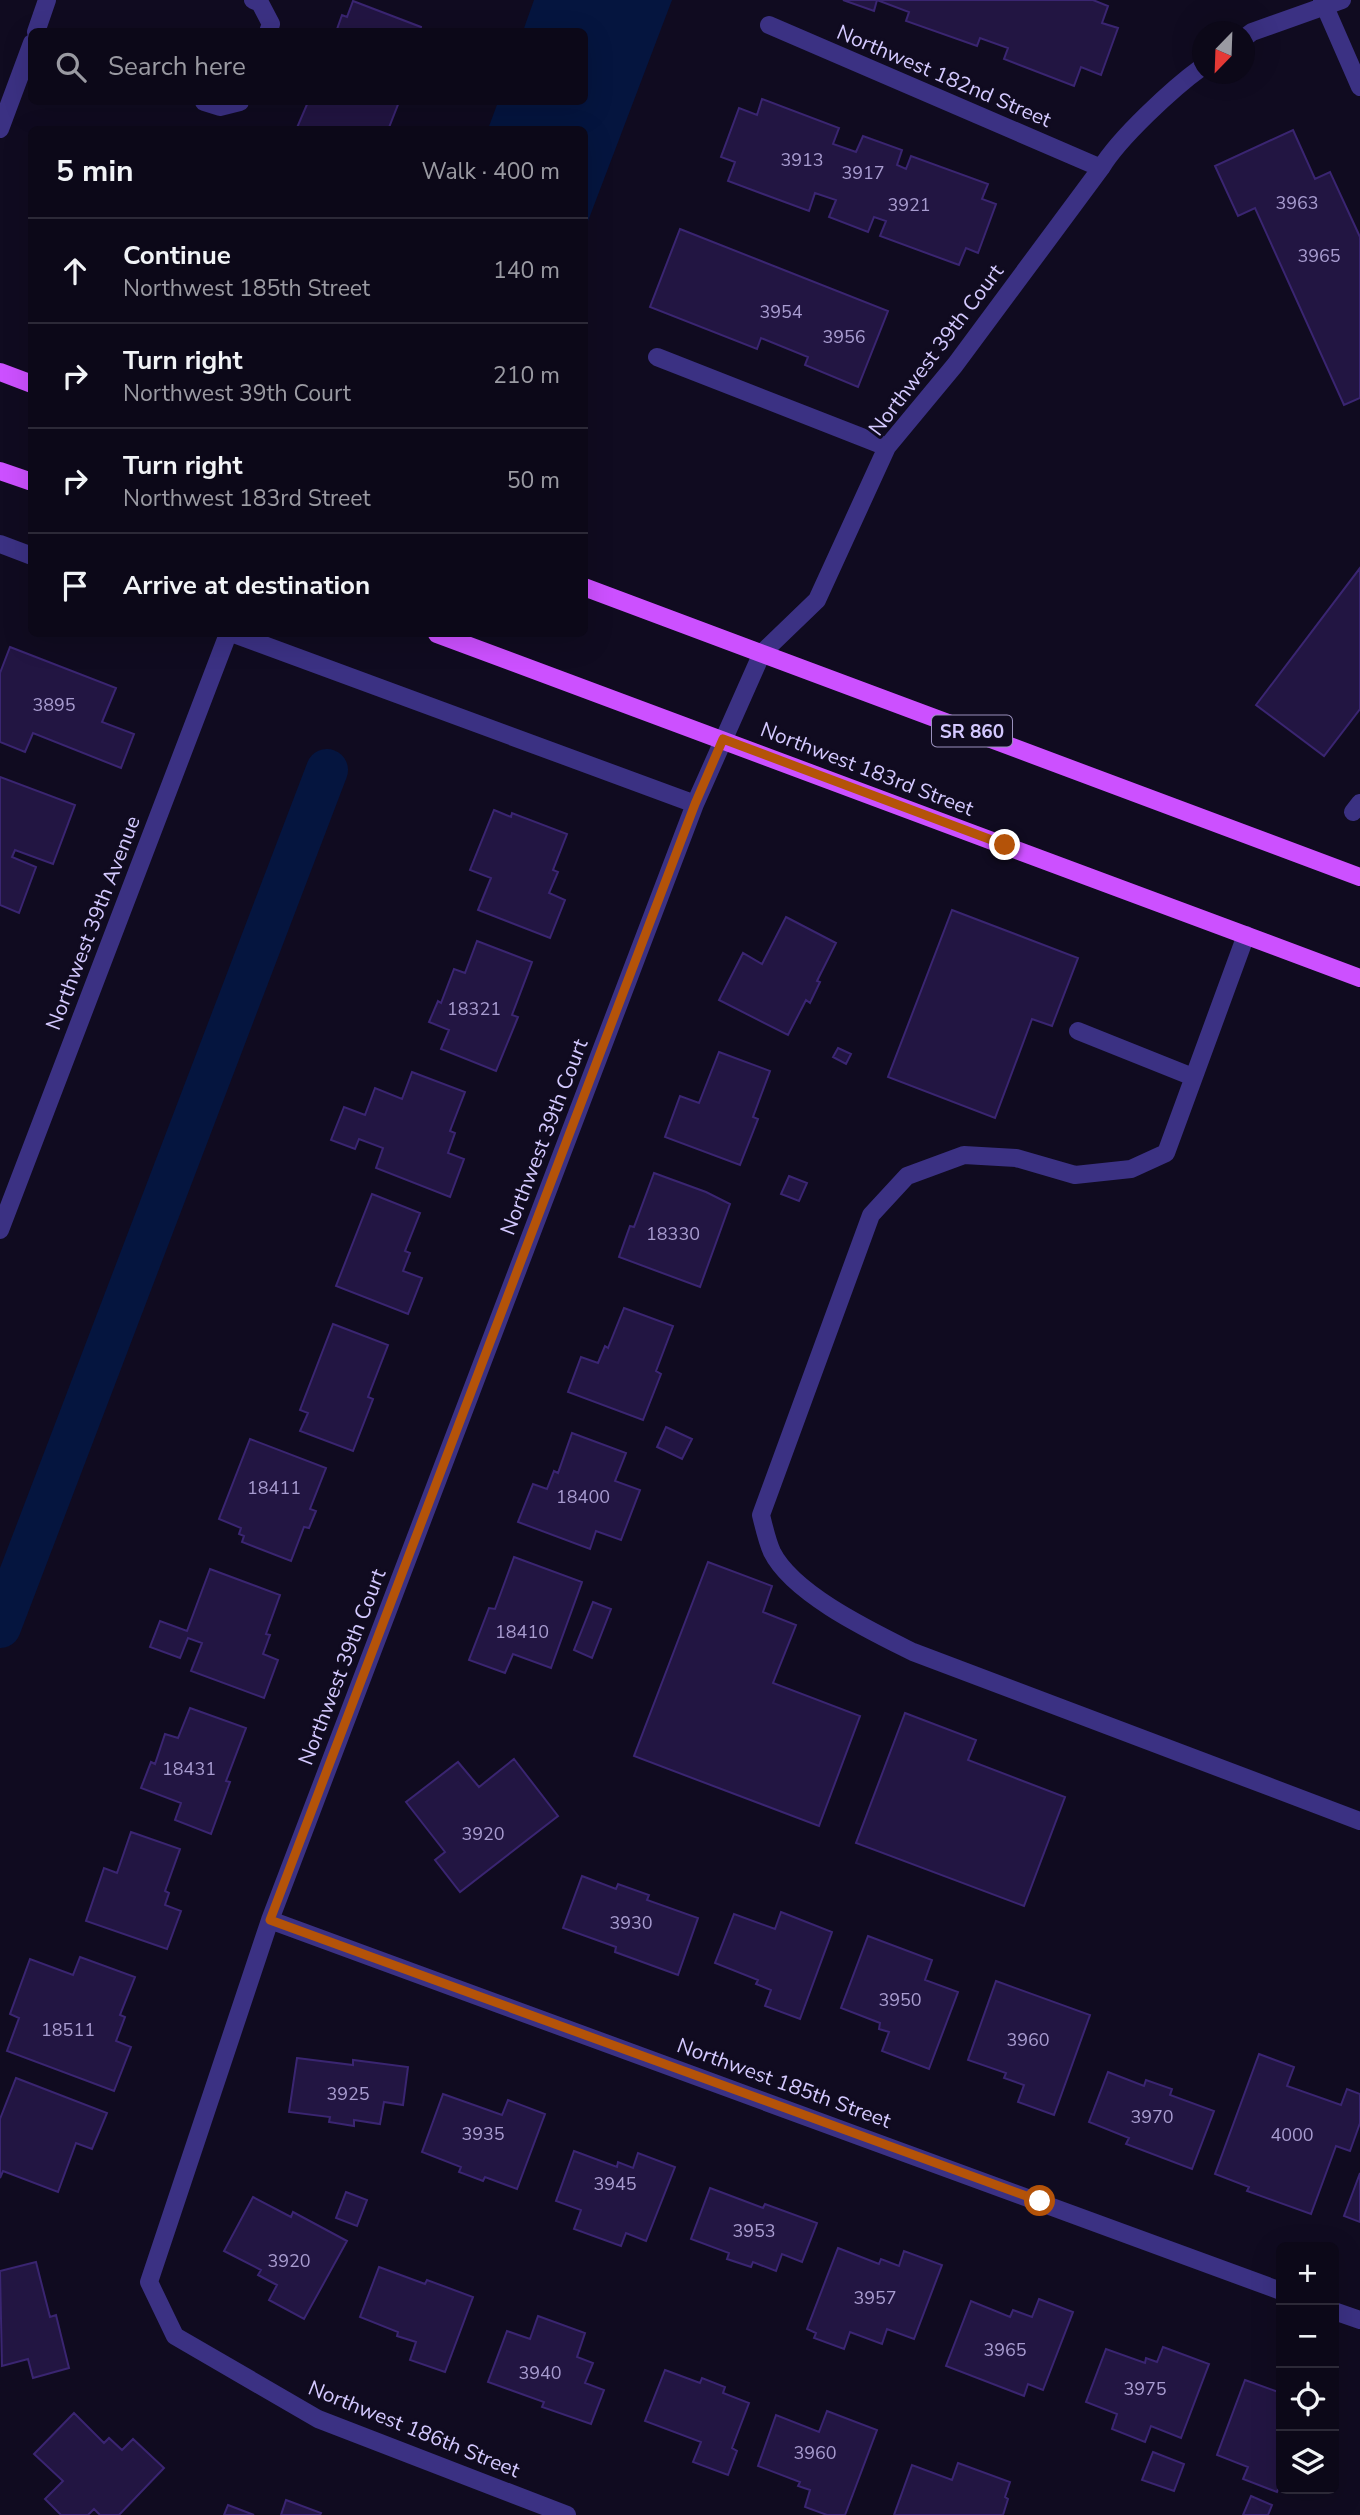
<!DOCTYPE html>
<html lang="en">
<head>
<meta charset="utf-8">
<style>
  body { margin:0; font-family:"Nunito Sans",sans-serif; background:#151121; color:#f1f3f6 }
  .controls { position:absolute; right:21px; bottom:21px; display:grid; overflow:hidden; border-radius:10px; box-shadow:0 7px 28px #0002 }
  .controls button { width:63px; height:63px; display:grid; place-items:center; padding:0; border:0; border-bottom:2px solid #2c2937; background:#0c0818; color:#f1f3f6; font:35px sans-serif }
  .compass { position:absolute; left:1192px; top:21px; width:63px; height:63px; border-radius:50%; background:#0c0818; box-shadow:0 7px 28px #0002; rotate:203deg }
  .stop { position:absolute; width:21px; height:21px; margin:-16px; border:5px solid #b45309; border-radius:50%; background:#fff }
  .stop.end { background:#b45309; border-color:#fff; box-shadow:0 2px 7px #0008 }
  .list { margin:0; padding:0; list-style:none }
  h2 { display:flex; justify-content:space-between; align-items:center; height:91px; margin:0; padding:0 28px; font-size:30px }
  h2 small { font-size:23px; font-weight:400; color:#9a9aa2 }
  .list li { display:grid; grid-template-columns:46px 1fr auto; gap:21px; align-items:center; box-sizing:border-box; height:105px; padding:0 28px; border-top:2px solid #2c2937 }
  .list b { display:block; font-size:26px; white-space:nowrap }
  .list p { margin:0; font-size:23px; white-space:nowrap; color:#9a9aa2 }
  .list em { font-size:23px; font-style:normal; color:#9a9aa2 }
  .icon { flex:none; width:38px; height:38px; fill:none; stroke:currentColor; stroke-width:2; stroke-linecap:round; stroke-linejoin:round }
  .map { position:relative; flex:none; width:1360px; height:2515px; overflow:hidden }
  .search { position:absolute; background:#0c0818; box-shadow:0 7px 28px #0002; left:28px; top:28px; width:560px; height:77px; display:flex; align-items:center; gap:18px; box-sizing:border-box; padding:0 24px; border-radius:10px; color:#9a9aa2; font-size:26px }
  .panel { position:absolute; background:#0c0818; box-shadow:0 7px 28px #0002; left:28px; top:126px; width:560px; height:511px; border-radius:10px }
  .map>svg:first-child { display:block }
  .water { fill:#05153f }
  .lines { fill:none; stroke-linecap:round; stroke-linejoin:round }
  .canal { stroke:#05153f; stroke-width:42 }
  .building { fill:#221542; stroke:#3a2571; stroke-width:2 }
  .service { stroke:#3b3183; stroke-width:18 }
  .minor { stroke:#3b3183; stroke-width:18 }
  .primary { stroke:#cc50ff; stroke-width:18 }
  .route { stroke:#b45309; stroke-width:9 }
  .labels { text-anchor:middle; stroke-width:6; stroke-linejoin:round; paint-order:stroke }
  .number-label { font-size:18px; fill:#a89cd0 }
  .shield { fill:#100b20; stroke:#9990bc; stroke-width:2 }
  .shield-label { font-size:19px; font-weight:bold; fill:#d4c9ff }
  .street-label { font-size:21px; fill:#d4c9ff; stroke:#100b20 }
</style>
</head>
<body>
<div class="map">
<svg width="1360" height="2515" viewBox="0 0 1360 2515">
  <rect width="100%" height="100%" fill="#100b20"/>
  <path class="water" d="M534 0H672L585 229 584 130 488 129 498 102H584V32L523 31Z"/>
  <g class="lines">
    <path class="canal" d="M0 1627 327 770"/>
  </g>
  <path class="building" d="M843 0H1093L1108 6 1102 23 1118 28 1101 75 1081 67 1074 86 1004 59 1008 48 980 38 977 46 906 21 909 12 877 0 874 11Z
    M353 1 421 27 420 32H336L342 15 347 17Z
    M762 99 839 128 833 144 856 152 863 136 902 150 897 165 906 169 911 156 988 184 982 199 996 204 978 253 966 248 959 265 880 236 886 221 874 217 868 232 829 217 836 200 815 193 809 211 728 181 735 162 721 157 739 108 757 115Z
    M308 102H399L388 130H296Z
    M1293 130 1315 179 1330 172 1360 237V398L1344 405 1255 208 1238 216 1215 166Z
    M680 229 888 311 858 387 805 365 808 357 761 338 757 349 650 307Z
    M1360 568V709L1324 756 1256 705Z
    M10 647 116 688 102 722 134 734 121 768 33 733 25 752 0 742V673Z
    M0 777 75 805 53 864 15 850 12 857 36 867 19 913 0 905Z
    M494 810 511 817 512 813 567 834 553 870 558 872 549 893 565 900 550 938 478 910 491 878 470 870Z
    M952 910 1078 958 1052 1026 1032 1019 995 1118 888 1077Z
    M786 917 836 943 817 981 820 982 810 1003 806 1000 788 1035 719 1000 743 953 762 964Z
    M477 941 532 962 512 1015 518 1017 496 1071 441 1049 449 1030 429 1022 438 1001 441 1003 454 969 465 973Z
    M838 1048 851 1054 846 1064 833 1057Z
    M719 1052 770 1071 753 1117 758 1119 740 1165 665 1137 680 1096 699 1103Z
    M412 1072 465 1092 450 1131 455 1133 448 1153 464 1159 450 1197 376 1168 383 1148 359 1139 355 1149 331 1140 344 1107 365 1115 375 1088 402 1099Z
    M654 1173 706 1192 730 1204 700 1287 619 1257 630 1226 634 1227Z
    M789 1176 807 1183 799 1201 781 1194Z
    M372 1194 420 1213 405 1251 410 1253 403 1271 422 1278 408 1314 336 1286Z
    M624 1308 673 1326 656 1371 661 1374 643 1420 568 1392 581 1357 598 1363 605 1346 608 1348Z
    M333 1324 388 1345 368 1397 373 1399 353 1451 300 1431 308 1413 300 1410Z
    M666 1427 692 1439 682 1459 657 1447Z
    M572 1433 626 1453 615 1481 640 1490 621 1540 596 1531 590 1549 518 1522 533 1484 547 1489 554 1471 558 1473Z
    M250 1439 326 1468 310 1509 316 1511 309 1528 304 1527 291 1561 242 1542 244 1536 239 1534 241 1528 219 1519Z
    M514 1557 582 1582 551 1668 513 1654 505 1673 469 1660 489 1608 495 1609Z
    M708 1562 772 1586 763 1612 796 1625 773 1683 860 1716 819 1826 634 1756Z
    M210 1569 280 1595 266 1634 270 1635 263 1654 278 1660 264 1698 191 1671 202 1643 188 1638 180 1658 150 1647 160 1621 187 1631Z
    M593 1602 611 1609 592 1658 574 1650Z
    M190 1708 246 1728 226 1781 230 1782 211 1834 175 1820 181 1803 141 1788 151 1762 155 1764 165 1734 178 1738Z
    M905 1713 976 1740 968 1760 1065 1797 1024 1906 856 1843Z
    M514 1759 558 1816 460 1892 435 1860 445 1852 406 1802 458 1762 479 1787Z
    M131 1832 180 1849 165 1891 169 1893 165 1905 181 1911 167 1949 86 1921 104 1868 117 1873Z
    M582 1876 616 1889 618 1884 649 1895 647 1900 698 1918 678 1975 615 1952 616 1947 563 1928Z
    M781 1912 832 1932 800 2019 765 2006 771 1990 756 1984 758 1980 715 1963 734 1914 775 1929Z
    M868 1936 932 1960 925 1980 958 1992 929 2069 882 2051 889 2032 879 2029 880 2023 841 2008Z
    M80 1957 135 1977 120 2015 125 2017 116 2041 131 2047 114 2091 7 2051 19 2018 10 2014 30 1959 73 1975Z
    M996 1981 1090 2015 1054 2115 1018 2102 1024 2085 1004 2078 1006 2073 968 2060Z
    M1259 2054 1294 2067 1287 2086 1341 2105 1347 2089 1360 2094V2123L1350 2151 1336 2146 1311 2214 1247 2191 1249 2187 1215 2174Z
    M297 2058 353 2065V2060L408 2067 403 2105 384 2102 380 2124 354 2120V2126L329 2122 330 2117 289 2112Z
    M1108 2072 1144 2086 1146 2080 1172 2089 1170 2095 1214 2111 1192 2169 1126 2144 1129 2138 1089 2122Z
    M16 2078 107 2113 92 2149 76 2143 58 2192 3 2171 0 2178V2119Z
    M443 2094 502 2115 508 2100 545 2114 517 2189 485 2177 483 2181 459 2172 461 2167 422 2152Z
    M574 2151 617 2167 618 2162 633 2168 638 2153 675 2167 646 2241 626 2233 621 2246 574 2229 581 2210 556 2201Z
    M1360 2173V2222L1344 2216Z
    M710 2188 763 2208 765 2204 817 2223 802 2262 782 2254 776 2271 753 2262 751 2267 727 2259 729 2253 691 2239Z
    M346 2192 367 2200 357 2226 336 2218Z
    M253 2197 291 2217 293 2212 347 2241 304 2319 269 2300 277 2285 258 2275 261 2270 224 2251Z
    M838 2248 879 2264 881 2259 899 2266 904 2251 942 2265 914 2339 887 2329 882 2344 850 2332 844 2349 814 2338 816 2333 807 2329Z
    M36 2262 50 2317 56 2315 69 2368 33 2378 28 2359 2 2366 0 2271Z
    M379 2267 425 2284 427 2280 473 2297 445 2372 410 2360 416 2342 397 2336 398 2332 360 2317Z
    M1039 2299 1073 2312 1043 2390 1028 2384 1024 2396 946 2366 971 2301 1010 2317 1013 2310 1032 2317Z
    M538 2316 585 2333 577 2357 593 2363 585 2383 604 2390 591 2424 542 2407 544 2402 488 2382 507 2331 530 2339Z
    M1163 2347 1209 2364 1181 2438 1151 2426 1145 2442 1112 2429 1117 2414 1086 2402 1106 2349 1145 2363 1146 2358 1157 2362Z
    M665 2370 700 2383 702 2378 725 2387 723 2393 749 2403 732 2448 737 2451 728 2475 693 2462 701 2442 645 2421Z
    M1245 2380 1281 2393 1277 2409 1281 2411V2481L1277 2492 1243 2479 1248 2467 1217 2455Z
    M827 2411 877 2430 845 2515H827L805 2507 810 2490 798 2486 800 2482 758 2466 776 2415 819 2432Z
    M74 2413 104 2443 109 2438 122 2450 133 2439 164 2468 119 2515H100L94 2509 88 2515H61L45 2499 63 2481 34 2454Z
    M1153 2452 1184 2464 1174 2491 1142 2480Z
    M958 2463 1010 2482 1005 2497 1008 2499 1003 2515H894L912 2465 952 2480Z
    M1251 2496 1272 2505 1268 2515H1243Z
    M286 2500 321 2513 320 2515H281Z
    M228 2505 254 2515H224Z"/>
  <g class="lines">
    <path class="service" d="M253 0 260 3 271 24 268 32
      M36 32 47 0
      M204 102 220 107 240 102
      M0 129 32 43
      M1246 935 1166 1153 1131 1169 1075 1175 1016 1158 964 1155 907 1176 871 1215 761 1515C764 1527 767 1541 772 1552 793 1594 871 1631 913 1652L1360 1821
      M1078 1031 1193 1077"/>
    <path class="minor" d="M1322 0 1360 87
      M769 25 1101 168
      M1244 38 1252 32 1342 0
      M657 357 887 447
      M0 544 32 556
      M234 634 695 804
      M1353 812 1360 803
      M0 1230 228 634
      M270 1920 1281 2291
      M1334 2311 1360 2320
      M567 2515 318 2419 175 2336 149 2282 270 1920 695 804 762 653 817 600 887 447 955 365 1101 168C1119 138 1173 88 1202 67"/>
    <path class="primary" d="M0 372 32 384
      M0 471 32 482
      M584 587 1360 877
      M437 634 1360 978"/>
  </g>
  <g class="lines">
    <path class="route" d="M1005 845 723 739 695 804 270 1920 1040 2201"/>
  </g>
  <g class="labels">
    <g class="number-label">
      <text x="802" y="166">3913</text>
      <text x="863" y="179">3917</text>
      <text x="1297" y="209">3963</text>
      <text x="909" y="211">3921</text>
      <text x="1319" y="262">3965</text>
      <text x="781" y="318">3954</text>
      <text x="844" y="343">3956</text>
      <text x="54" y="711">3895</text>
      <text x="474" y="1015">18321</text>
      <text x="673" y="1240">18330</text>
      <text x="274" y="1494">18411</text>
      <text x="583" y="1503">18400</text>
      <text x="522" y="1638">18410</text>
      <text x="189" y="1775">18431</text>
      <text x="483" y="1840">3920</text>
      <text x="631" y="1929">3930</text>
      <text x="900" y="2006">3950</text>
      <text x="68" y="2036">18511</text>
      <text x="1028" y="2046">3960</text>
      <text x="348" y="2100">3925</text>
      <text x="1152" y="2123">3970</text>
      <text x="483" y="2140">3935</text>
      <text x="1292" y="2141">4000</text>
      <text x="615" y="2190">3945</text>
      <text x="754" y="2237">3953</text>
      <text x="289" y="2267">3920</text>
      <text x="875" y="2304">3957</text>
      <text x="1005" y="2356">3965</text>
      <text x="540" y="2379">3940</text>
      <text x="1145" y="2395">3975</text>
      <text x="815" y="2459">3960</text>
    </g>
    <rect class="shield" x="932" y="715.5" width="80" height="31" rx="5"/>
    <g class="shield-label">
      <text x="972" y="738">SR 860</text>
    </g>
    <g class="street-label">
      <text transform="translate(944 76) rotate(23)" y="7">Northwest 182nd Street</text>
      <text transform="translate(936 350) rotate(-53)" y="7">Northwest 39th Court</text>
      <text transform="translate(867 769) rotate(21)" y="7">Northwest 183rd Street</text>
      <text transform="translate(93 923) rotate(-69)" y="7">Northwest 39th Avenue</text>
      <text transform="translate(544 1137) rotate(-69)" y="7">Northwest 39th Court</text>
      <text transform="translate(342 1667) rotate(-69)" y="7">Northwest 39th Court</text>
      <text transform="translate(784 2083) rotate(20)" y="7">Northwest 185th Street</text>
      <text transform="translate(414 2429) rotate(22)" y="7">Northwest 186th Street</text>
    </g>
  </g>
</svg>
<div class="controls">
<button>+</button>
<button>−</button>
<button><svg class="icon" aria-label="locate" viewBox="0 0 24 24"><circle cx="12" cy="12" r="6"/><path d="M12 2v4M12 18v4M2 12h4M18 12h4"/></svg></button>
<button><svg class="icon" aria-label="layers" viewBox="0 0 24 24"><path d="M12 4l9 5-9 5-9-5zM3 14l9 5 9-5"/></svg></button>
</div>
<svg class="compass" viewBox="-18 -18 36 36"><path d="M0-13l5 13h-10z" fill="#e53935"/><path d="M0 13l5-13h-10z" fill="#9a9aa2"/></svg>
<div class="stop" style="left:1040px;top:2201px"></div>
<div class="stop end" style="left:1005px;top:845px"></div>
<div class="search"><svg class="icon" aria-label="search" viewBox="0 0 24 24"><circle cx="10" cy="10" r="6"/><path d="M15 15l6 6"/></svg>Search here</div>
<section class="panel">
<h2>5 min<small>Walk · 400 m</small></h2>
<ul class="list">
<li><svg class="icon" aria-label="ahead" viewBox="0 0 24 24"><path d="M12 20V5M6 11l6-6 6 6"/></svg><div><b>Continue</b><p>Northwest 185th Street</p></div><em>140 m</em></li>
<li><svg class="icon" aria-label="right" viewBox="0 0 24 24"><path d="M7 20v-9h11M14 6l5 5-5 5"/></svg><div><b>Turn right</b><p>Northwest 39th Court</p></div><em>210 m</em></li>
<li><svg class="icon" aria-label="right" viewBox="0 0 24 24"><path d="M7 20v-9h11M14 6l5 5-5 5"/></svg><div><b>Turn right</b><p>Northwest 183rd Street</p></div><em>50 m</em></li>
<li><svg class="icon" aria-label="arrive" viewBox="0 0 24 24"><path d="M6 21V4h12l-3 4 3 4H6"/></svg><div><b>Arrive at destination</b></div></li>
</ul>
</section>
</div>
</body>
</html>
